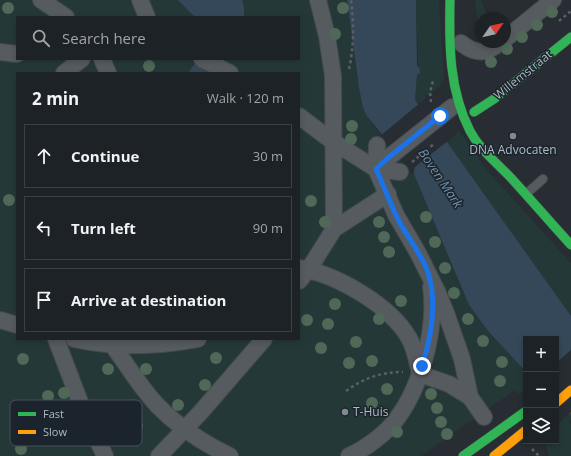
<!DOCTYPE html>
<html lang="en">
<head>
<meta charset="utf-8">
<style>
  body { margin:0; font-family:"Open Sans",sans-serif; background:#2a2f32; color:#f1f3f6 }
  .controls { position:absolute; right:12px; bottom:12px; display:grid; overflow:hidden; border-radius:0px; box-shadow:0 2px 6px #0003 }
  .controls button { width:36px; height:36px; display:grid; place-items:center; padding:0; border:0; border-bottom:1px solid #3b3f43; background:#1d2226; color:#f1f3f6; font:20px sans-serif }
  .compass { position:absolute; left:475px; top:12px; width:36px; height:36px; border-radius:50%; background:#1d2226; box-shadow:0 2px 6px #0003; rotate:56deg }
  .stop { position:absolute; width:12px; height:12px; margin:-9px; border:3px solid #1a73e8; border-radius:50%; background:#fff }
  .stop.end { background:#1a73e8; border-color:#fff; box-shadow:0 1px 4px #0008 }
  .list { margin:0; padding:0; list-style:none }
  h2 { display:flex; justify-content:space-between; align-items:center; height:52px; margin:0; padding:0 16px; font-size:17px }
  h2 small { font-size:13px; font-weight:400; color:#a0a4a7 }
  .list li { display:grid; grid-template-columns:26px 1fr auto; gap:12px; align-items:center; box-sizing:border-box; height:64px; margin:0 8px 8px; padding:0 8px; border:1px solid #3b3f43; border-radius:0px }
  .list b { display:block; font-size:15px; white-space:nowrap }
  .list em { font-size:13px; font-style:normal; color:#a0a4a7 }
  .icon { flex:none; width:22px; height:22px; fill:none; stroke:currentColor; stroke-width:2; stroke-linecap:round; stroke-linejoin:round }
  .map { position:relative; flex:none; width:571px; height:456px; overflow:hidden }
  .search { position:absolute; background:#1d2226; box-shadow:0 2px 6px #0003; left:16px; top:16px; width:284px; height:44px; display:flex; align-items:center; gap:10px; box-sizing:border-box; padding:0 14px; border-radius:0px; color:#a0a4a7; font-size:15px }
  .panel { position:absolute; background:#1d2226; box-shadow:0 2px 6px #0003; left:16px; top:72px; width:284px; height:268px; border-radius:0px }
  .map>svg:first-child { display:block }
  .green { fill:#253838; fill-rule:evenodd }
  .water { fill:#354859 }
  .pier { fill:#272d32 }
  .lines { fill:none; stroke-linecap:round; stroke-linejoin:round }
  .lane-casing { stroke:#44494d; stroke-width:10 }
  .street-casing { stroke:#44494d; stroke-width:18 }
  .fast-casing { stroke:#44494d; stroke-width:10 }
  .slow-casing { stroke:#44494d; stroke-width:10 }
  .path { stroke:#5a5f64; stroke-width:2.5; stroke-dasharray:3 3; stroke-linecap:butt }
  .lane { stroke:#565b60; stroke-width:8 }
  .street { stroke:#565b60; stroke-width:16 }
  .fast { stroke:#30b455; stroke-width:9 }
  .slow { stroke:#ff9f0a; stroke-width:9 }
  .tree { fill:#4f6857 }
  .route { stroke:#1a73e8; stroke-width:5 }
  .poi-dot { fill:#808991; stroke:#1b242c; stroke-width:1.5 }
  .labels { text-anchor:middle; stroke-width:3; stroke-linejoin:round; paint-order:stroke }
  .street-label { font-size:12px; fill:#b0bac4; stroke:#1b242c }
  .poi-label { font-size:12px; fill:#b0bac4; stroke:#1b242c }
  .water-label { font-size:13px; font-style:italic; fill:#728ea6; stroke:#1b242c }
  .key { fill:#1b242c; stroke:#48515a; stroke-width:1 }
  .key-label { font-size:11px; fill:#b0bac4 }
</style>
</head>
<body>
<div class="map">
<svg width="571" height="456" viewBox="0 0 571 456">
  <rect width="100%" height="100%" fill="#272d32"/>
  <path class="green" d="M0 0H347L357 78 365 112 373 125 413 172 469 305 488 331 526 372V390L518 394 515 390 421 456H0ZM17 17H299V59H17ZM17 73H299V339H17Z
    M416 0H439L444 79 440 86 427 96 425 94V99L419 104 415 100 418 58Z
    M475 0H481L488 18H481V35L479 33Z
    M458 132H460L487 170 571 263V316L447 142Z
    M569 414 571 415V419L569 422 571 425V456H549L545 441H556V425Z"/>
  <path class="water" d="M178 0H242L244 7V17H195Z
    M347 0H416L417 66 420 69V73L417 75 415 100 447 142 571 316V415L556 402V339H526V372L488 331 469 305 413 172 366 115 363 107 359 88Z
    M197 59 213 71 212 73H188L193 66Z"/>
  <path class="pier" d="M420 103 449 140 415 167 413 175 380 136Z
    M571 350V412L567 415 556 404V363Z"/>
  <g class="lines">
    <g class="lane-casing">
      <path id="lane" d="M526 194 543 179"/>
    </g>
    <g class="street-casing">
      <path id="street" d="M41 0 66 17
        M140 0 147 17
        M318 0 327 36 333 76 334 229
        M505 39 553 0
        M461 43C476 55 486 54 501 42
        M0 52 17 54
        M102 59 108 73
        M202 59 230 73
        M64 73 82 59
        M299 116 332 141 376 169 400 172
        M377 145 376 169 396 215 418 253 438 293 446 313 462 359 470 397 484 417
        M376 169 388 158 452 107
        M299 268C336 274 390 305 409 338 415 348 417 362 420 374L449 384 470 397
        M299 281 309 269 334 229 388 194
        M0 320 17 325
        M56 339 83 410 105 456
        M74 339C115 348 156 347 198 339
        M113 346C128 366 140 387 157 405 178 427 203 443 230 456
        M159 456 200 413 264 339
        M349 456C364 449 377 440 389 428 420 395 437 330 431 287"/>
    </g>
    <g class="fast-casing">
      <path id="fast" d="M450 0C449 45 449 90 470 131 480 150 497 163 512 179 532 201 551 223 571 245
        M474 112 494 99 571 37
        M463 456 526 411"/>
    </g>
    <g class="slow-casing">
      <path id="slow" d="M556 403 571 390
        M494 456 526 430"/>
    </g>
    <path class="path" d="M559 21 571 11
      M349 69C354 47 354 23 351 0
      M431 102 430 92 433 81
      M412 162 435 143
      M346 391C364 378 381 372 403 372
      M532 449 539 456"/>
    <use href="#lane" class="lane"/>
    <use href="#street" class="street"/>
    <use href="#fast" class="fast"/>
    <use href="#slow" class="slow"/>
  </g>
  <g class="tree">
    <circle cx="8" cy="8" r="6"/>
    <circle cx="343" cy="8" r="6"/>
    <circle cx="552" cy="12" r="6"/>
    <circle cx="537" cy="25" r="6"/>
    <circle cx="335" cy="34" r="6"/>
    <circle cx="522" cy="37" r="6"/>
    <circle cx="507" cy="49" r="6"/>
    <circle cx="491" cy="62" r="6"/>
    <circle cx="149" cy="66" r="6"/>
    <circle cx="352" cy="126" r="6"/>
    <circle cx="351" cy="139" r="6"/>
    <circle cx="9" cy="200" r="6"/>
    <circle cx="311" cy="201" r="6"/>
    <circle cx="426" cy="217" r="6"/>
    <circle cx="325" cy="222" r="6"/>
    <circle cx="379" cy="222" r="6"/>
    <circle cx="384" cy="237" r="6"/>
    <circle cx="435" cy="242" r="6"/>
    <circle cx="389" cy="252" r="6"/>
    <circle cx="445" cy="268" r="6"/>
    <circle cx="454" cy="293" r="6"/>
    <circle cx="401" cy="301" r="6"/>
    <circle cx="335" cy="304" r="6"/>
    <circle cx="379" cy="319" r="6"/>
    <circle cx="468" cy="319" r="6"/>
    <circle cx="307" cy="320" r="6"/>
    <circle cx="328" cy="324" r="6"/>
    <circle cx="483" cy="341" r="6"/>
    <circle cx="356" cy="342" r="6"/>
    <circle cx="321" cy="348" r="6"/>
    <circle cx="216" cy="358" r="6"/>
    <circle cx="23" cy="359" r="6"/>
    <circle cx="372" cy="361" r="6"/>
    <circle cx="502" cy="362" r="6"/>
    <circle cx="349" cy="363" r="6"/>
    <circle cx="108" cy="369" r="6"/>
    <circle cx="146" cy="369" r="6"/>
    <circle cx="500" cy="381" r="6"/>
    <circle cx="205" cy="385" r="6"/>
    <circle cx="387" cy="389" r="6"/>
    <circle cx="64" cy="393" r="6"/>
    <circle cx="431" cy="394" r="6"/>
    <circle cx="48" cy="396" r="6"/>
    <circle cx="372" cy="403" r="6"/>
    <circle cx="178" cy="405" r="6"/>
    <circle cx="437" cy="408" r="6"/>
    <circle cx="441" cy="422" r="6"/>
    <circle cx="137" cy="426" r="6"/>
    <circle cx="397" cy="432" r="6"/>
    <circle cx="447" cy="434" r="6"/>
    <circle cx="21" cy="449" r="6"/>
  </g>
  <g class="lines">
    <path class="route" d="M422 366C431 338 437 305 429 276 426 261 409 239 401 225 391 207 385 188 376 169L388 158 440 116"/>
  </g>
  <g class="poi-dot">
    <circle cx="513" cy="136" r="4"/>
    <circle cx="345" cy="412" r="4"/>
  </g>
  <g class="labels">
    <g class="street-label">
      <text transform="translate(523 75) rotate(-39)" y="4">Willemstraat</text>
    </g>
    <g class="poi-label">
      <text x="513" y="154">DNA Advocaten</text>
      <text x="353" y="416" text-anchor="start">T-Huis</text>
    </g>
    <g class="water-label">
      <text transform="translate(441 178) rotate(56)" y="5">Boven Mark</text>
    </g>
  </g>
  <rect x="10" y="400" width="132" height="46" rx="6" class="key"/>
  <rect x="18" y="412" width="18" height="4" fill="#30b455"/>
  <rect x="18" y="430" width="18" height="4" fill="#ff9f0a"/>
  <g class="key-label">
    <text x="43" y="418">Fast</text>
    <text x="43" y="436">Slow</text>
  </g>
</svg>
<div class="controls">
<button>+</button>
<button>−</button>
<button><svg class="icon" aria-label="layers" viewBox="0 0 24 24"><path d="M12 4l9 5-9 5-9-5zM3 14l9 5 9-5"/></svg></button>
</div>
<svg class="compass" viewBox="-18 -18 36 36"><path d="M0-13l5 13h-10z" fill="#e53935"/><path d="M0 13l5-13h-10z" fill="#a0a4a7"/></svg>
<div class="stop" style="left:440px;top:116px"></div>
<div class="stop end" style="left:422px;top:366px"></div>
<div class="search"><svg class="icon" aria-label="search" viewBox="0 0 24 24"><circle cx="10" cy="10" r="6"/><path d="M15 15l6 6"/></svg>Search here</div>
<section class="panel">
<h2>2 min<small>Walk · 120 m</small></h2>
<ul class="list">
<li><svg class="icon" aria-label="ahead" viewBox="0 0 24 24"><path d="M12 20V5M6 11l6-6 6 6"/></svg><div><b>Continue</b></div><em>30 m</em></li>
<li><svg class="icon" aria-label="left" viewBox="0 0 24 24"><path d="M17 20v-9H6M10 6l-5 5 5 5"/></svg><div><b>Turn left</b></div><em>90 m</em></li>
<li><svg class="icon" aria-label="arrive" viewBox="0 0 24 24"><path d="M6 21V4h12l-3 4 3 4H6"/></svg><div><b>Arrive at destination</b></div></li>
</ul>
</section>
</div>
</body>
</html>
